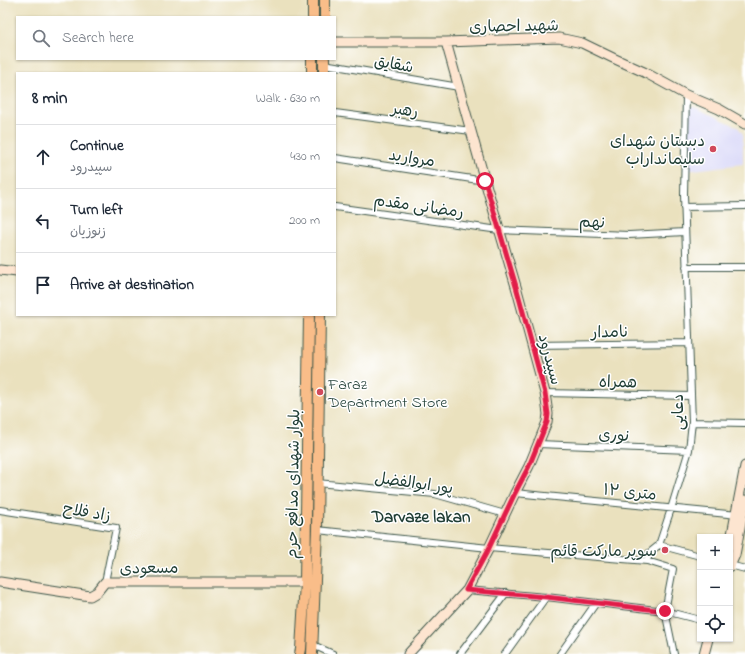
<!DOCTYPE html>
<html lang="en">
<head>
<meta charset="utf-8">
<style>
  body { margin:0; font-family:"Indie Flower","Playpen Sans Arabic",sans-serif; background:#f2f2f3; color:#1f2937 }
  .controls { position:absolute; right:12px; bottom:12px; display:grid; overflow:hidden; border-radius:0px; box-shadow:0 1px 3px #0004 }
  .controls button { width:36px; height:36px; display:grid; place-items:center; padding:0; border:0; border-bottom:1px solid #e0e1e3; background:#fff; color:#1f2937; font:20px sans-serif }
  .stop { position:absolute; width:12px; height:12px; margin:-9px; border:3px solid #e11d48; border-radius:50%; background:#fff }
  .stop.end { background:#e11d48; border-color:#fff; box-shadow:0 1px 4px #0008 }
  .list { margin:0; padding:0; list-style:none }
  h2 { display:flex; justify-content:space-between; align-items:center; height:52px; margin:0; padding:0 16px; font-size:17px }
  h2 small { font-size:13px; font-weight:400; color:#747a83 }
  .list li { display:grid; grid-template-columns:26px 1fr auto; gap:12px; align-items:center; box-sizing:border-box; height:64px; padding:0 16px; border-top:1px solid #e0e1e3 }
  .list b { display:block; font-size:15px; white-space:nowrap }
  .list p { margin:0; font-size:13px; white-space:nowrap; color:#747a83 }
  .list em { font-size:13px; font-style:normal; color:#747a83 }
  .icon { flex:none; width:22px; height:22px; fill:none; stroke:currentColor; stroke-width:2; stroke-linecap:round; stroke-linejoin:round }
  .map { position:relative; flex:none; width:745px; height:654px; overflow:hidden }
  .search { position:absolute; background:#fff; box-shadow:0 1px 3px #0004; left:16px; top:16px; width:320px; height:44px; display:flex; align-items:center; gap:10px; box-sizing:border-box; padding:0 14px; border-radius:0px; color:#747a83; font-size:15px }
  .panel { position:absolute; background:#fff; box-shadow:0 1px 3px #0004; left:16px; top:72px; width:320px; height:244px; border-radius:0px }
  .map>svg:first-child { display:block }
  .built { fill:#d8d7f8 }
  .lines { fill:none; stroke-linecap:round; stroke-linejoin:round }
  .street-casing { stroke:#3d5649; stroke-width:8 }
  .secondary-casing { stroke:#3d5649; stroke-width:11 }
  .primary-casing { stroke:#3d5649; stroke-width:12 }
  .street { stroke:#fff; stroke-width:6 }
  .secondary { stroke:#fde5d0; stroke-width:9 }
  .primary { stroke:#f9bd89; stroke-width:10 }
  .route { stroke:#e11d48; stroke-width:5 }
  .poi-dot { fill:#d1495b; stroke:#fff; stroke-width:1.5 }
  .labels { text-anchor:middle; stroke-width:3; stroke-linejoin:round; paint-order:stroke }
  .street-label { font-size:16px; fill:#1f3d34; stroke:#fff }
  .poi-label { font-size:16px; fill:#1f3d34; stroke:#fff; text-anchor:end }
  .neighbourhood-label { font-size:17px; font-weight:bold; fill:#1f3d34; stroke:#fff }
</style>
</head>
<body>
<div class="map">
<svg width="745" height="654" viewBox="0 0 745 654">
  <rect width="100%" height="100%" fill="#fff"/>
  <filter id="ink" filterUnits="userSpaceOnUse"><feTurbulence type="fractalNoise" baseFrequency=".025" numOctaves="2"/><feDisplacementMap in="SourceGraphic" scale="8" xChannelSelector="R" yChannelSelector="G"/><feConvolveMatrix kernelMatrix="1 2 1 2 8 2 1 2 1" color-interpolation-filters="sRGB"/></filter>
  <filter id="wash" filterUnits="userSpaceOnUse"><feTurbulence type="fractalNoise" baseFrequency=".012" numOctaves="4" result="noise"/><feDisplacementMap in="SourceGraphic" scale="16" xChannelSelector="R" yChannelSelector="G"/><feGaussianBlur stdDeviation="0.9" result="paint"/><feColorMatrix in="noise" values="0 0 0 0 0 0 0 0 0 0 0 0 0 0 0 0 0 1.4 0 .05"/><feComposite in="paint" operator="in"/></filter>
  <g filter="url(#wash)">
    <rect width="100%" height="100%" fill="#eae1be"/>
    <path class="built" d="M686 103 738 127 743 134V164L684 171Z"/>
  </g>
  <g filter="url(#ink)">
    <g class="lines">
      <g class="street-casing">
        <path id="street" d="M324 64 459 87
          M335 113 471 131
          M335 158 485 181
          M335 207 499 230 629 235 685 232
          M684 207 745 206
          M686 267H745
          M532 345 689 343
          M545 393 691 396
          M692 422 745 423
          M538 444 689 450
          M317 483 435 494 505 514
          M515 493 738 515
          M0 510 116 528 105 582
          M317 530 489 548 647 561 649 553 659 545 671 509 689 450 692 422 684 195 686 95
          M659 545 700 556
          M647 561 673 569 665 611 674 654
          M730 565 745 569
          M467 590 546 597 665 611 700 620
          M313 645 333 654
          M460 654 506 593
          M505 654 546 597
          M560 654 596 603"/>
      </g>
      <g class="secondary-casing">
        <path id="secondary" d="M335 42H446L559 38 582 43 613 58 644 72 686 95 719 109 745 124
          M0 270 17 272
          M730 545 745 466
          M730 566 735 555 745 500
          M0 582 90 596 97 592 105 582H305
          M408 654 467 590 489 548 515 493 529 466 547 422 548 414 545 393 517 290 485 181 446 42
          M704 654 708 639"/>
      </g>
      <g class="primary-casing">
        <path id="primary" d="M313 17V0
          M325 17V0
          M312 73V59
          M324 73V59
          M300 654 301 649 305 582 309 315
          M312 654 317 530 320 315"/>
      </g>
      <use href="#street" class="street"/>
      <use href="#secondary" class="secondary"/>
      <use href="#primary" class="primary"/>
    </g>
  </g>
  <g class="lines" filter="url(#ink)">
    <path class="route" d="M485 181 517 290 545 393 548 414 547 422 529 466 515 493 489 548 466 590 546 597 665 611"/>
  </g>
  <g class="poi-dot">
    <circle cx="713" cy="149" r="4"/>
    <circle cx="320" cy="392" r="4"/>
    <circle cx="665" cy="550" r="4"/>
  </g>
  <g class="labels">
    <g class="street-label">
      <text transform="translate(514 25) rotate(-1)" y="6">شهید احصاری</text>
      <text transform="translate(394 63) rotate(10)" y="6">شقایق</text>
      <text transform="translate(405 109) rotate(8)" y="6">رهبر</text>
      <text transform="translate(412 157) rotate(9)" y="6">مروارید</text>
      <text transform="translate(419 205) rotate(8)" y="6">رمضانی مقدم</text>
      <text transform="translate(592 221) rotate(2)" y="6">نهم</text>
      <text transform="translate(610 331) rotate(-1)" y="6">نامدار</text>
      <text transform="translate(551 359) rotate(75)" y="6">سپیدرود</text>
      <text transform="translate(618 381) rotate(1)" y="6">همراه</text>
      <text transform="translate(677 412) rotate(-90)" y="6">دعایی</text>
      <text transform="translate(614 434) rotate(3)" y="6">نوری</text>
      <text transform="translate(414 482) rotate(8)" y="6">پور ابوالفضل</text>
      <text transform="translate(292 484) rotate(-89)" y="6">بلوار شهدای مدافع حرم</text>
      <text transform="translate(630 491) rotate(6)" y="6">۱۲ متری</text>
      <text transform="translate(87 511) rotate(10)" y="6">زاد فلاح</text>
      <text transform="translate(149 567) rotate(-1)" y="6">مسعودی</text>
    </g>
    <g class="poi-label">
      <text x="705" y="146">دبستان شهدای<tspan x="705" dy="18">سلیمانداراب</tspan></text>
      <text x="328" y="389" text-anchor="start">Faraz<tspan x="328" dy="18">Department Store</tspan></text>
      <text x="657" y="556">سوپر مارکت قائم</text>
    </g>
    <g class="neighbourhood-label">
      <text x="421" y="522">Darvaze lakan</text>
    </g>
  </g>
</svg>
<div class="controls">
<button>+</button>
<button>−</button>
<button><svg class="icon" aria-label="locate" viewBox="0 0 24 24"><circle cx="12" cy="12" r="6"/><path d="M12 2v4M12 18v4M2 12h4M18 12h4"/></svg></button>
</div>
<div class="stop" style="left:485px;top:181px"></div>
<div class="stop end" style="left:665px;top:611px"></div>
<div class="search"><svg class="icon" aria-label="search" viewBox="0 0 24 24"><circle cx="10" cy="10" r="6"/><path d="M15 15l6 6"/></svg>Search here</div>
<section class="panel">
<h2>8 min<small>Walk · 630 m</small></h2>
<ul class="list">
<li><svg class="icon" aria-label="ahead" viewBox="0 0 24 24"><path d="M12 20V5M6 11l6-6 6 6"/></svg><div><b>Continue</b><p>سپیدرود</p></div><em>430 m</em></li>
<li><svg class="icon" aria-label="left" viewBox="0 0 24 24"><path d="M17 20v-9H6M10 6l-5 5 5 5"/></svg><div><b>Turn left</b><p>زنوزیان</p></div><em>200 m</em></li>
<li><svg class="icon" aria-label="arrive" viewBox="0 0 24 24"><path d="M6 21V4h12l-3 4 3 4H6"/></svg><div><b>Arrive at destination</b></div></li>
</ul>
</section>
</div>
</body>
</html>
